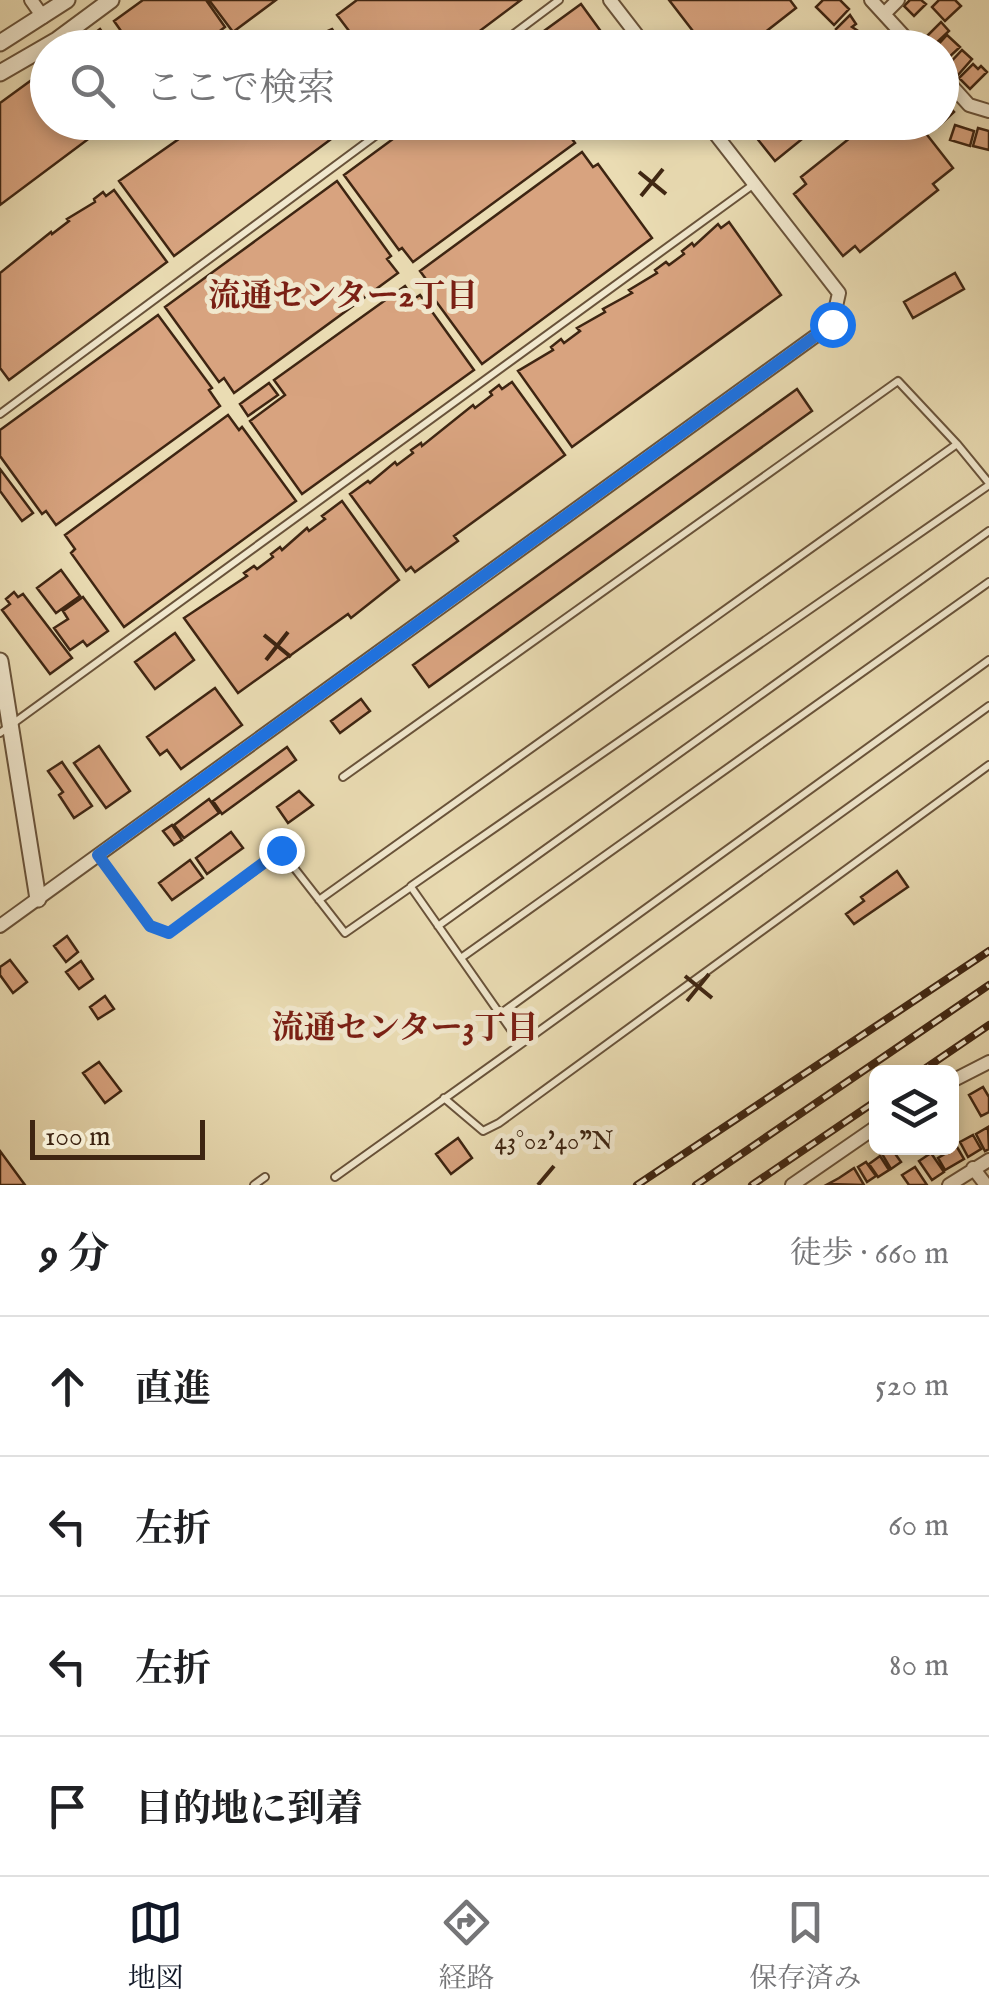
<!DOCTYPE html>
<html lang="ja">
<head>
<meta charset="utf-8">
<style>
  body { margin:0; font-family:"IM FELL English","Noto Serif JP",serif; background:#f2f2f2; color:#202124 }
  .controls { position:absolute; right:30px; bottom:30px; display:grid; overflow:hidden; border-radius:15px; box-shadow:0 5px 15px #0003 }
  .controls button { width:90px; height:90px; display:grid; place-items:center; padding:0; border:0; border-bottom:2px solid #e0e0e0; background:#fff; color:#202124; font:50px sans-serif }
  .scale { position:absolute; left:30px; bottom:25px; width:175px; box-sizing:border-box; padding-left:10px; border:5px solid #3e2512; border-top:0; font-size:28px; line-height:35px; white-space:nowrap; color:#3e2512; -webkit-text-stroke:8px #f1e8ce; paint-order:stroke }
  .stop { position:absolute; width:30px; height:30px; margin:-22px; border:8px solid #1a73e8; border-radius:50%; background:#fff }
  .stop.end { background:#1a73e8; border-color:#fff; box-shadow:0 2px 10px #0008 }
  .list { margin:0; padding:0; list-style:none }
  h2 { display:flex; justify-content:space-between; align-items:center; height:130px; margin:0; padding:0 40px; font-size:42px }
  h2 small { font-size:32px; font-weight:400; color:#757577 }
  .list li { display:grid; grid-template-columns:65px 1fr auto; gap:30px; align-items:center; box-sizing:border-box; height:140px; padding:0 40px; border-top:2px solid #e0e0e0 }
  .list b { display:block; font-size:38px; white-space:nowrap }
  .list em { font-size:32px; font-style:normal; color:#757577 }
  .icon { flex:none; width:55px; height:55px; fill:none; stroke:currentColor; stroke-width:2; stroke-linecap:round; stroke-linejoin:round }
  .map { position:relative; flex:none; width:989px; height:1185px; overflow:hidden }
  .search { position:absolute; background:#fff; box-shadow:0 5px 15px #0003; left:30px; right:30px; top:30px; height:110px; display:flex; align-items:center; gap:25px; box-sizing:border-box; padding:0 35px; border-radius:55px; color:#757577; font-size:38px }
  .sheet { height:690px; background:#fff }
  nav { display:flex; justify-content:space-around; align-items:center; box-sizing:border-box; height:140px; border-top:2px solid #e0e0e0; background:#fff; font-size:28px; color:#757577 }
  nav a { display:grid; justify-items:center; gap:5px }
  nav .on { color:#111827 }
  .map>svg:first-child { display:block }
  .building { fill:#d8a37f; stroke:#3e2512; stroke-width:2.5 }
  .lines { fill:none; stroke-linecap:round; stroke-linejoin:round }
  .service-casing { stroke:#69533a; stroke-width:10 }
  .minor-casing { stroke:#69533a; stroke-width:16 }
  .tertiary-casing { stroke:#69533a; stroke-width:19 }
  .service { stroke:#f1e8ce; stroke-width:6 }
  .minor { stroke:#f1e8ce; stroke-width:12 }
  .tertiary { stroke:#f1e8ce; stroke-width:15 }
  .rail-casing { stroke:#3e2512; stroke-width:8 }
  .rail { stroke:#f1e8ce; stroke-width:4; stroke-dasharray:11; stroke-linecap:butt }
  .route { stroke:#1a73e8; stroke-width:12 }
  .ticks { fill:none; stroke:#3e2512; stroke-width:4 }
  .labels { text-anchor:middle; stroke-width:10; stroke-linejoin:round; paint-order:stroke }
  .neighbourhood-label { font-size:32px; font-weight:bold; fill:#7a1f14; stroke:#f1e8ce }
  .ticks-label { font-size:25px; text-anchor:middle; fill:#3e2512; stroke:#f1e8ce; stroke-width:10; stroke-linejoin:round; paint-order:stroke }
</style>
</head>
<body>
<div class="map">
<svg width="989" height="1185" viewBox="0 0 989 1185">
  <rect width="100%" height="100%" fill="#eadcb3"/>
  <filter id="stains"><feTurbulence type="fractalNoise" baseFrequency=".002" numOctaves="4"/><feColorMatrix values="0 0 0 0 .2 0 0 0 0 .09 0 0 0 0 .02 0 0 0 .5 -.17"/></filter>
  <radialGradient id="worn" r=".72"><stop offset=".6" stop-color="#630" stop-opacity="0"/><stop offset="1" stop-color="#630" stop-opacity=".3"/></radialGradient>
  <path class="building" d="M143 0H206L225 27 212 37 217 43 211 48H133L114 21Z
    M209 0H276L233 32Z
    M357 0H521L457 48H362L337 15Z
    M669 0H790L796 8 745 48H706Z
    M823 0H840L849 9 834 25 816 7Z
    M910 0H921L926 4 914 16 904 6Z
    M939 0H955L961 6 945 21 932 7Z
    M581 4 613 48H522V47Z
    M850 15 856 24 852 27 863 34 854 47 836 29Z
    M941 22 949 31 932 47 924 39Z
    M100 29 114 48H75Z
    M332 29 345 48H306L315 41 312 38Z
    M837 32 849 48H818Z
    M947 35 960 47 946 60 942 55V48H935Z
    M962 50 972 59 958 75 948 65Z
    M973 64 978 69 981 66 987 72 970 89 959 78Z
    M48 68V122H111L0 205V103Z
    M942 99 954 112 938 127 934 122H942Z
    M201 122H354L174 256 119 181 183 136 181 134 191 127 192 129Z
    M416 122H568L564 128 575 143 413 262 402 248 399 250 344 175Z
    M744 122H823L775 161Z
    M870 122H917L953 168 933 184 938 190 860 252 855 246 843 256 794 194 806 184 801 177Z
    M955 125 974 131 970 146 950 140Z
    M978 128 989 131V150L973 146Z
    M582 152 593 167 598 164 652 238 482 364 427 289 431 286 420 271Z
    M337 181 391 256 387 259 398 273 234 393 224 378 219 382 165 307Z
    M114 190 167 262 9 380 0 368V273L51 232 52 234 69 221 67 219 95 202 94 199 103 192 106 196Z
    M729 222 781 295 572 447 518 371 553 350 551 347 561 339 564 343 580 331 577 328 605 312 603 309 632 293 629 290 657 273 655 270 666 262 669 265 684 254 682 251 692 243 694 246 718 224 721 228Z
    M955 273 964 289 913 318 904 302Z
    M405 286 414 299 420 295 474 370 302 494 250 421 285 395 274 380Z
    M158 315 212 388 209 390 220 406 56 525 46 511 42 514 0 456V430Z
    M512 382 565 455 454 536 458 541 415 572 411 567 406 571 350 494 368 481 370 483 395 462 397 465 413 453 411 450 421 443 422 446 473 405 475 408 492 395 490 392 499 385 502 389Z
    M269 383 278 395 248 416 240 404Z
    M797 389 812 411 429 687 413 665Z
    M228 415 239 430 242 427 296 501 124 627 71 553 75 549 65 535Z
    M0 469 33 513 22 521 0 491Z
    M342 501 399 580 351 618 348 614 238 693 184 618 247 576 244 573 254 566 257 569 273 557 271 554 280 547 282 550 307 528 309 531 325 519 322 516Z
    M61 570 80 596 56 613 37 588Z
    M14 592 18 597 23 594 72 658 50 674 2 610 10 604 6 599Z
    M83 597 108 631 87 646 83 641 70 650 54 628 68 619 63 611Z
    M175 633 194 660 155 689 135 662Z
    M215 688 242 725 181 769 167 750 160 755 147 737Z
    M361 699 370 711 340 733 331 721Z
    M99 746 130 791 106 808 74 763Z
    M287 747 296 760 222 814 213 801Z
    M62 762 92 806 74 818 59 795 63 792 48 771Z
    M299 791 313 805 288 823 277 807Z
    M209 799 219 813 184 838 174 825Z
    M172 825 182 840 174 845 163 831Z
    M231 832 243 848 207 874 196 858Z
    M190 860 203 878 172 900 159 883Z
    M897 871 908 887 854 924 846 914 864 901 861 897Z
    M67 936 78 952 66 962 54 946Z
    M10 960 27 982 13 993 0 975V967Z
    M81 961 93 979 79 989 66 972Z
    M105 996 114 1009 98 1019 90 1007Z
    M99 1062 121 1091 105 1103 83 1073Z
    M983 1087 989 1097V1112L981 1116 969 1095Z
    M988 1127 989 1149 985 1151 976 1134Z
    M973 1135 981 1149 968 1157 960 1142Z
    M458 1138 472 1158 451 1174 436 1154Z
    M957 1147 964 1159 945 1170 938 1158Z
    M891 1148 901 1162 891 1169 882 1154Z
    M0 1151 25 1185H0Z
    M931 1153 944 1172 932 1180 919 1161Z
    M880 1156 889 1170 878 1177 869 1164Z
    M866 1162 876 1176 867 1182 858 1167Z
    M915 1167 927 1185H909L902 1175Z
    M854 1168 864 1185 828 1184 839 1178Z"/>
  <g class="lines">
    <g class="service-casing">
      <path id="service" d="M495 48 559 0
        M0 414 394 122
        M0 733 754 184
        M343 777 898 381 957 444
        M99 856 150 926 169 933 281 851 345 933 411 887 521 1044 335 1177
        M411 886 989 485
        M319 900 957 444 989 483
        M438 926 989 531
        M461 958 989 582
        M500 1014 989 660
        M521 1044 989 706
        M444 1098 483 1131 499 1123 989 765
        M254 1185 265 1177"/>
    </g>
    <g class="minor-casing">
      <path id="minor" d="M31 0 43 17
        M610 0 647 48
        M871 0 915 48
        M884 14 898 0
        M942 75 969 105 989 111
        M0 926 832 324 839 293 706 122
        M952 1081 989 1062
        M973 1168 986 1185
        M792 1185 876 1127
        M949 1185 989 1160"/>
    </g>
    <g class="tertiary-casing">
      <path id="tertiary" d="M0 43 67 0
        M0 73 57 40 111 0
        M0 661 38 899"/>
    </g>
    <use href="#service" class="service"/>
    <use href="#minor" class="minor"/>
    <use href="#tertiary" class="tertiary"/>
    <g class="rail-casing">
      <path id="rail" d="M920 1072 989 1025
        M637 1185 989 951
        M696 1185 989 985
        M752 1185 876 1101"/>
    </g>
    <use href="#rail" class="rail"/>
  </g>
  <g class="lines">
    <path class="route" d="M281 850 169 933 150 926 98 855 832 324"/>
  </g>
  <path class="ticks" d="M639 172 666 194M641 196 663 169M264 635 291 657M266 660 288 632M685 976 712 998M687 1001 709 974M538 1185 554 1166"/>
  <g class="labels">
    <g class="neighbourhood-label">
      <text x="343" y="306">流通センター2丁目</text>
      <text x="405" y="1038">流通センター3丁目</text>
    </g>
  </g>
  <g class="ticks-label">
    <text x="554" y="1149">43°02'40"N</text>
  </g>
  <rect width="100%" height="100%" filter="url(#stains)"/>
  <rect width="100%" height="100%" fill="url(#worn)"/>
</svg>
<div class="controls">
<button><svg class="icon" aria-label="layers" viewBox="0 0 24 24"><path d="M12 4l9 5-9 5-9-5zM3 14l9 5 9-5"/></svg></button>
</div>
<div class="scale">100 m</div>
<div class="stop" style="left:832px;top:324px"></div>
<div class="stop end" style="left:281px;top:850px"></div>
<div class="search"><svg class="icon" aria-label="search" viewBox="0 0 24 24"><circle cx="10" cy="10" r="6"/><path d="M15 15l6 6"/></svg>ここで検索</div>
</div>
<section class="sheet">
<h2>9 分<small>徒歩 · 660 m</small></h2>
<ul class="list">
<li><svg class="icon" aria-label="ahead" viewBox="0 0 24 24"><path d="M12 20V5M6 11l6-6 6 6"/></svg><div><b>直進</b></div><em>520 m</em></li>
<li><svg class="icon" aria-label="left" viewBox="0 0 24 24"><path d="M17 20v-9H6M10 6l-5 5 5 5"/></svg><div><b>左折</b></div><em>60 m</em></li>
<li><svg class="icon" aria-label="left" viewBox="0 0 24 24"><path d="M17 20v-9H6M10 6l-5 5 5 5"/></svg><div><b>左折</b></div><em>80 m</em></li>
<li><svg class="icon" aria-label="arrive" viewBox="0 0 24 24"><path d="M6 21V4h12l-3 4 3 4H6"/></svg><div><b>目的地に到着</b></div></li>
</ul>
</section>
<nav>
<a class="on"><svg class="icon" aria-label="map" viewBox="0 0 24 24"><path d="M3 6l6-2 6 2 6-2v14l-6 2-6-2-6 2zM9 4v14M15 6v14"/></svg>地図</a>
<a><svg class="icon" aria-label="directions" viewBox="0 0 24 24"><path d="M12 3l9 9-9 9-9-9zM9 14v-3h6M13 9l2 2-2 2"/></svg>経路</a>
<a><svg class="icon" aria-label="saved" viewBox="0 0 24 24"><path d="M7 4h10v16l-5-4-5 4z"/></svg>保存済み</a>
</nav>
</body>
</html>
